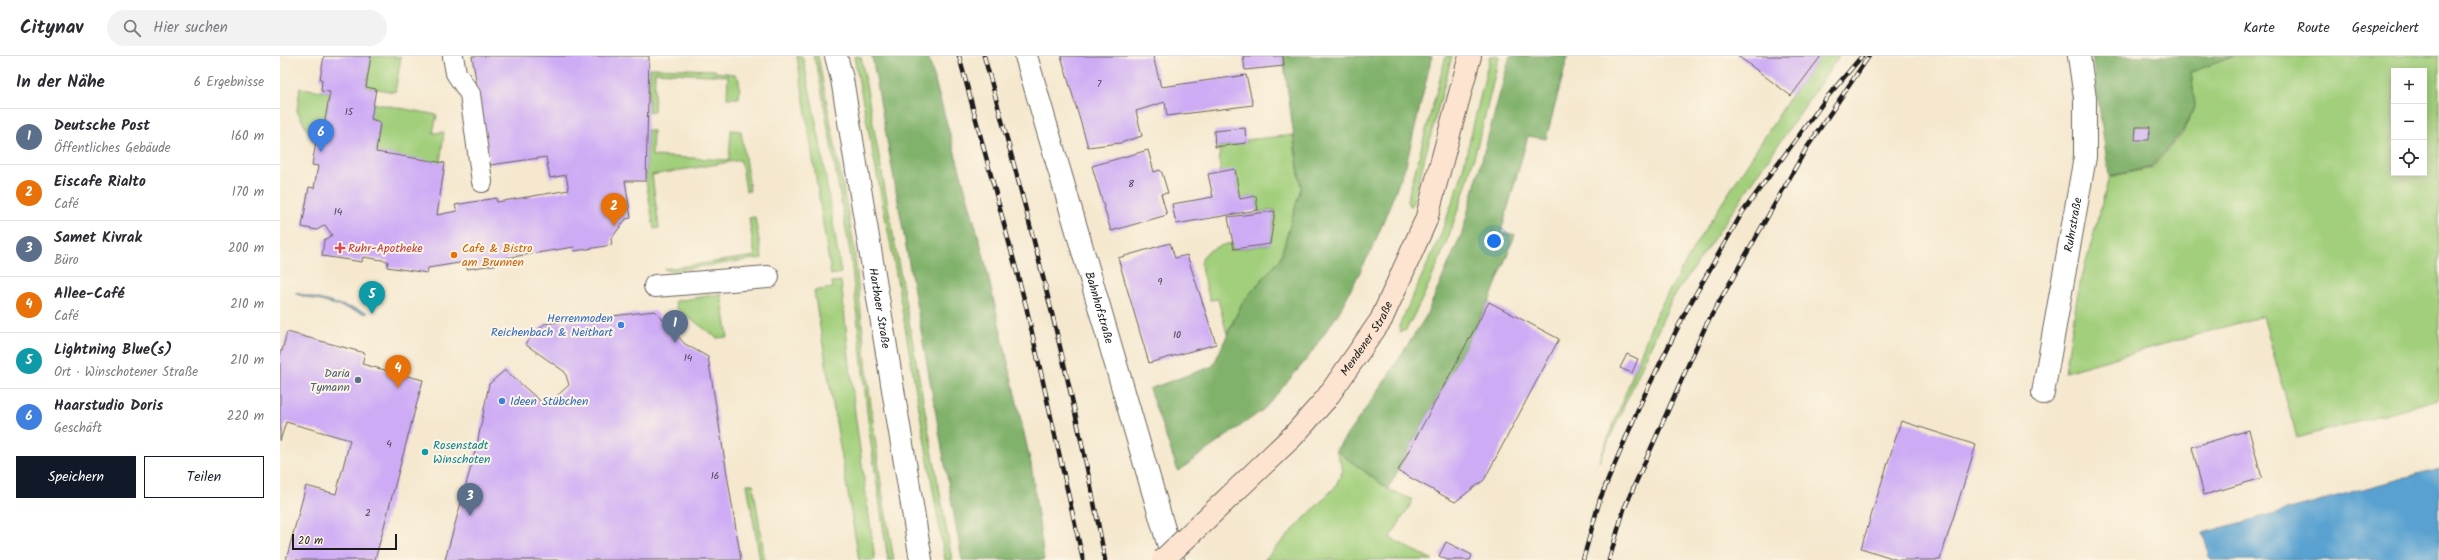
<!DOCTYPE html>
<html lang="de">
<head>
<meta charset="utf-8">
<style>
  body { margin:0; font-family:Kalam,sans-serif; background:#f2f2f3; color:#2b2b33 }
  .controls { position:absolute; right:12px; top:12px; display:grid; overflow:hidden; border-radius:0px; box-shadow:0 2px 10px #0003 }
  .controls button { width:36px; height:36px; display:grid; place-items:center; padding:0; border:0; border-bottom:1px solid #e1e1e2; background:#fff; color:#2b2b33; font:20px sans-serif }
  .scale { position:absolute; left:12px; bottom:10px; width:105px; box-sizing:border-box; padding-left:4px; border:2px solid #1c1c1c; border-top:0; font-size:11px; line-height:14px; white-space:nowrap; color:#1c1c1c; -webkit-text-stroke:3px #fcf5e5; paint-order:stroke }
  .you { position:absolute; left:1214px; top:185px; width:14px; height:14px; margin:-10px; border:3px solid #fff; border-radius:50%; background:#1a73e8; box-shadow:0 0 0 6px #1a73e833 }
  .badge { display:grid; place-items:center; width:26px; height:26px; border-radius:50%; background:#111827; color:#fff; font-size:13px; font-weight:700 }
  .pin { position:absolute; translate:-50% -33px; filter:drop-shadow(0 1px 2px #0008) }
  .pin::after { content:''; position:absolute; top:21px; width:14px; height:12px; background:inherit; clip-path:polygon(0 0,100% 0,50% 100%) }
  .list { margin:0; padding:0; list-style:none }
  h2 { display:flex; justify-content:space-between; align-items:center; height:52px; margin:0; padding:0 16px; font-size:17px }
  h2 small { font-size:13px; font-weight:400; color:#7c7c81 }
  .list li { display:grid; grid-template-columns:26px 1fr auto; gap:12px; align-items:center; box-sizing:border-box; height:56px; padding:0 16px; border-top:1px solid #e1e1e2 }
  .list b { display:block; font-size:15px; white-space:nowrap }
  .list p { margin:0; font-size:13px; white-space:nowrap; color:#7c7c81 }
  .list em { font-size:13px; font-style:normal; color:#7c7c81 }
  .actions { display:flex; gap:8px; padding:12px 16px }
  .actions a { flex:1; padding:9px 0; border:1px solid #111827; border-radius:0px; text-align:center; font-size:14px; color:#111827 }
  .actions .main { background:#111827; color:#fff }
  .icon { flex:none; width:22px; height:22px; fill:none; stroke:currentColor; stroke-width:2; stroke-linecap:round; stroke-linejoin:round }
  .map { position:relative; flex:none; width:2159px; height:504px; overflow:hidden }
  header { display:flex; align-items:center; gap:24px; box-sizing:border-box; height:56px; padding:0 20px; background:#fff; border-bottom:1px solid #e1e1e2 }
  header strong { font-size:19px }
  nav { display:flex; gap:22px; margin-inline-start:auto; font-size:14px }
  .search { width:280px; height:36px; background:#f2f2f3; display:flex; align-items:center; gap:10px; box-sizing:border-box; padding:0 14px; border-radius:22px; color:#7c7c81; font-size:15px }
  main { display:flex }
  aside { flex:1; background:#fff }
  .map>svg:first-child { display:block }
  .green { fill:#a2cf7c; stroke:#5f764c; fill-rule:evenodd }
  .forest { fill:#81b26c; stroke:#4e6744 }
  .water { fill:#59a1d0; stroke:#3a5e76 }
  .building { fill:#cdabf5 }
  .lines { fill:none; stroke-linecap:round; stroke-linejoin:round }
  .service-casing { stroke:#68635b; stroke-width:22 }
  .pedestrian-casing { stroke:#68635b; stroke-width:24 }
  .minor-casing { stroke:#68635b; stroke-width:24 }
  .secondary-casing { stroke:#68635b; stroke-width:24 }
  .service { stroke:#fff; stroke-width:20 }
  .pedestrian { stroke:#fff; stroke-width:22 }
  .minor { stroke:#fff; stroke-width:22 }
  .secondary { stroke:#fde4d0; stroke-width:22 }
  .rail-casing { stroke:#1c1c1c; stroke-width:4.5 }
  .rail { stroke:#fcf5e5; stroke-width:3; stroke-dasharray:9; stroke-linecap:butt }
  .secondary-bridge-casing { stroke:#68635b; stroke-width:24; stroke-linecap:butt }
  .secondary-bridge { stroke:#fde4d0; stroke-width:22 }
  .health-dot { fill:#e0444e; stroke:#fcf5e5; stroke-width:1.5 }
  .food-dot { fill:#e8710a; stroke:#fcf5e5; stroke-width:1.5 }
  .shop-dot { fill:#3f7fe0; stroke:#fcf5e5; stroke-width:1.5 }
  .service-dot { fill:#5c6f8a; stroke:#fcf5e5; stroke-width:1.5 }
  .culture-dot { fill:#0f9aa8; stroke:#fcf5e5; stroke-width:1.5 }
  .labels { text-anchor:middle; stroke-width:4; stroke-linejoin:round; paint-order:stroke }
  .number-label { font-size:10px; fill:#484052 }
  .street-label { font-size:12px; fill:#1c1c1c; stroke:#fcf5e5 }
  .health-label { font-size:12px; fill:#be3a42; stroke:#fcf5e5; text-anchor:start }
  .food-label { font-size:12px; fill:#c56008; stroke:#fcf5e5; text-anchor:start }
  .shop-label { font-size:12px; fill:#366cbe; stroke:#fcf5e5; text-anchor:end }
  .service-label { font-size:12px; fill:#4e5e75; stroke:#fcf5e5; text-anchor:end }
  .culture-label { font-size:12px; fill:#0d838f; stroke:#fcf5e5; text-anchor:start }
</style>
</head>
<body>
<header>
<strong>Citynav</strong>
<div class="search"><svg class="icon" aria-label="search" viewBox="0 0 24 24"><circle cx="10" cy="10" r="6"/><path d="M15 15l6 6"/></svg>Hier suchen</div>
<nav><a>Karte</a><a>Route</a><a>Gespeichert</a></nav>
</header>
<main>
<aside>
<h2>In der Nähe<small>6 Ergebnisse</small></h2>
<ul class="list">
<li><span class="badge" style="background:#5c6f8a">1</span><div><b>Deutsche Post</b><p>Öffentliches Gebäude</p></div><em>160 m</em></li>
<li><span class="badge" style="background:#e8710a">2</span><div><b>Eiscafe Rialto</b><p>Café</p></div><em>170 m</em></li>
<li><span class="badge" style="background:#5c6f8a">3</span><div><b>Samet Kivrak</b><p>Büro</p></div><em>200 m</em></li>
<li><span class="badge" style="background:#e8710a">4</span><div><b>Allee-Café</b><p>Café</p></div><em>210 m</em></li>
<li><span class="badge" style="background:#0f9aa8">5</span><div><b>Lightning Blue(s)</b><p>Ort · Winschotener Straße</p></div><em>210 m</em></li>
<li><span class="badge" style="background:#3f7fe0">6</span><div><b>Haarstudio Doris</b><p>Geschäft</p></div><em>220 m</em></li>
</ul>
<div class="actions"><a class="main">Speichern</a><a>Teilen</a></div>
</aside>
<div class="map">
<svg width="2159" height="504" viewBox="0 0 2159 504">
  <rect width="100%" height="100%" fill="#fcf5e5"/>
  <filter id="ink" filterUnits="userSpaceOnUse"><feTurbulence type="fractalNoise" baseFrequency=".025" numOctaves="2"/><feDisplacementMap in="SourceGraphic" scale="8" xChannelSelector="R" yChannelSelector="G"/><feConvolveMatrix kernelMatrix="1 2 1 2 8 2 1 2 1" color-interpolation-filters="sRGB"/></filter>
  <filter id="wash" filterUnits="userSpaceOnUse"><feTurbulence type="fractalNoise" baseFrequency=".012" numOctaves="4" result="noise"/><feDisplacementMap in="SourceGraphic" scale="16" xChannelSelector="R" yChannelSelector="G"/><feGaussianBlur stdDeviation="0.9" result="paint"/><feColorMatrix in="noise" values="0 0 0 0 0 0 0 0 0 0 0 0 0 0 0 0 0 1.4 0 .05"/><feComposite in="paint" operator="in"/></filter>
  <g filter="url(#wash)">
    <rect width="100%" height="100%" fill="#f5e8cf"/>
    <path class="green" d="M91 0 121 1 115 36 86 31Z
      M517 0H522L525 11 541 92 561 217 551 219Z
      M533 0H538L574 190 588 326 602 436 614 504H608L589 374 571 202 538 15Z
      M574 0 581 1 672 504H665L614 206Z
      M1166 0H1172L1133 146 1132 150 1129 149 1127 145Z
      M1210 0H1219C1198 95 1173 189 1126 274L1120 276 1119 270 1159 183 1180 125Z
      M1541 0H1559L1391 245 1319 406 1376 258 1417 186 1511 40Z
      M1955 0H2159V343L2017 382 1983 260 1785 316 1798 236 1829 121 1872 112 1903 77 1915 49 1911 16ZM2114 15H2144V117H2114Z
      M370 12 435 14V16C459 18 461 17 459 42H447L448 20 375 16 374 56 368 55Z
      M20 32 50 36 42 81 37 80 36 89 17 55Z
      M93 47 157 59 153 77 164 76 160 107 96 96 100 66 91 63Z
      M367 74 373 75 372 100 449 104 451 74 461 75 470 135H466L461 104 372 119 379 172 374 173 366 125Z
      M1013 79 1021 132 1000 203 962 247 947 278 938 243 930 244C921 210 909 196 952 187L953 194 990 188 995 154 978 156 976 140 960 143 955 114 940 116 939 91 966 87V84Z
      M475 161 482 202 390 215 384 213 475 200 469 162Z
      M561 225 575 357 595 504H579L534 235 553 232 552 226Z
      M441 238 448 281 437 282 396 252 395 245Z
      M1056 394 1108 433 1133 444 1110 482 1153 504H984L1055 431 1063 414Z
      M467 428H473L485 504H480Z"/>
    <path class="forest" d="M592 0H648L703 197 751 408 764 504H682Z
      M1003 0H1152L1126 109 1093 191 1059 256 1027 303 984 353 898 415 869 333 933 310 962 247 1000 203 1021 132Z
      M1230 0H1288L1266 83 1248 80 1221 176 1235 179 1209 246 1108 433 1056 394 1097 337 1145 262 1182 177Z
      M1812 0H1954L1911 16 1915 49 1902 76 1871 111 1829 120Z"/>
    <path class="water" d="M16 237 87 256V258L16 238Z
      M2159 412V504H1931L1923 477Z"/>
    <g id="blocks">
      <path class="building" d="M44 0H91L86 31 96 33 91 63 100 66 96 96 165 107 157 159 177 155 175 149 216 142 217 146 289 134 286 119 270 122 266 101 210 109 192 0H369L366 125H345L351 162 346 163 331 183 332 189 295 195 294 191 226 202 227 207 187 213 185 206 148 212 147 217 107 211 108 205 83 201 82 206 42 200 44 184 52 179 45 169 37 174 22 171 29 131 34 132 38 110 32 109 37 80 42 81 50 36 41 35 42 24 40 23Z
        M781 0H873L881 31 966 19 973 49 887 60 885 46 856 55 862 80 840 87 808 91Z
        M963 0H1003L1004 10 965 14Z
        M1458 0H1541L1511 40Z
        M1856 71H1870L1869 84H1855Z
        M965 72 966 87 935 91 934 75Z
        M868 94 874 116 880 114 882 117 888 137 881 138 887 159 831 175 812 110Z
        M955 113 960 143 976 140 978 154 896 168 892 148 933 141 928 118Z
        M995 155 990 188 954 193 948 161Z
        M890 187 895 202 907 199 936 288 869 307 838 202Z
        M1209 246 1279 283 1204 424 1175 446 1118 415Z
        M375 255 405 288 428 301 461 504H165L197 389 209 328 225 314 266 350 289 329 285 316 245 288 264 268Z
        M7 276 85 297 82 308 143 324 95 504H6L26 430 56 438 70 384 6 366 0 385V295H2Z
        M1347 298 1358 303 1352 317 1340 312Z
        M1621 365 1696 389 1660 504H1618L1581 492Z
        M1969 374 1982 422 1924 439 1912 391Z
        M1166 486 1192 499 1190 504H1167L1159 500Z"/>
    </g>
  </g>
  <g filter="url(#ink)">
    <use href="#blocks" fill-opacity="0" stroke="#68635b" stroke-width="1"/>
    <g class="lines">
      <g class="service-casing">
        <path id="service" d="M173 0 176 17 190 38 202 126"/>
      </g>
      <g class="pedestrian-casing">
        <path id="pedestrian" d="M375 230 488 221"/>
      </g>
      <g class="minor-casing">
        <g id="minor">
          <path id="s1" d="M556 0 562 23 641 504"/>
          <path id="s2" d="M746 0 893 504"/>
          <path id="s3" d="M1763 337 1805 101V42L1799 0"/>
        </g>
      </g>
      <g class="secondary-casing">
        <g id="secondary">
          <path id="s4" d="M1046 343 1101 264 1146 164 1190 0"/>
        </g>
      </g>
      <use href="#service" class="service"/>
      <use href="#pedestrian" class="pedestrian"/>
      <use href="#minor" class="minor"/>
      <use href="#secondary" class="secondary"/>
      <g class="rail-casing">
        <path id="rail" d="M679 0 746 250 803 504
          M704 0C751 166 794 334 825 504
          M1303 504 1320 443 1362 344 1406 255 1462 157 1548 40 1582 0
          M1329 504 1344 453 1426 269 1526 93 1589 0"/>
      </g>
      <use href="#rail" class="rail"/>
      <g class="secondary-bridge-casing">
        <path id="secondary-bridge" d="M883 504 1013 380 1046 343"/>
      </g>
      <use href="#secondary-bridge" class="secondary-bridge"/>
    </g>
  </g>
  <path class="health-dot" d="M58 186h4v4h4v4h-4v4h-4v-4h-4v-4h4z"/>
  <circle class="food-dot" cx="174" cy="199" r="4"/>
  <g class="shop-dot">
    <circle cx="341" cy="269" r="4"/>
    <circle cx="222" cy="345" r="4"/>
  </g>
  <circle class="service-dot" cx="78" cy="324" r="4"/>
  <circle class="culture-dot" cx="145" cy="396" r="4"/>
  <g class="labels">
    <g class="number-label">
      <text x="819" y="31">7</text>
      <text x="69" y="59">15</text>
      <text x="851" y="131">8</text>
      <text x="58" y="159">14</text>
      <text x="880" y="229">9</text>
      <text x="897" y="282">10</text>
      <text x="408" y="305">14</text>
      <text x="109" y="391">4</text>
      <text x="435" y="423">16</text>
      <text x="88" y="460">2</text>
    </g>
    <g class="street-label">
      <text dy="4" stroke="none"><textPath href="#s3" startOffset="171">Ruhrstraße</textPath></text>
      <text dy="4" stroke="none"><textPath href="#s1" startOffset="256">Harthaer Straße</textPath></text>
      <text dy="4" stroke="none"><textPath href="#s2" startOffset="262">Bahnhofstraße</textPath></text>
      <text dy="4" stroke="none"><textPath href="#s4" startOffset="73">Mendener Straße</textPath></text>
    </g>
    <g class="health-label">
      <text x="68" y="196">Ruhr-Apotheke</text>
    </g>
    <g class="food-label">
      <text x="182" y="196">Cafe &amp; Bistro<tspan x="182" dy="14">am Brunnen</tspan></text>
    </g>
    <g class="shop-label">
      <text x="333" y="266">Herrenmoden<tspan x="333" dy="14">Reichenbach &amp; Neithart</tspan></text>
      <text x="230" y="349" text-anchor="start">Ideen Stübchen</text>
    </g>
    <g class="service-label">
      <text x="70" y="321">Daria<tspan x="70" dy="14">Tymann</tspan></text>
    </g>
    <g class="culture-label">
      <text x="153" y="393">Rosenstadt<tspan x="153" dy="14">Winschoten</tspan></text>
    </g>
  </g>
</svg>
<div class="controls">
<button>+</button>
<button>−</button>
<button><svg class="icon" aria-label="locate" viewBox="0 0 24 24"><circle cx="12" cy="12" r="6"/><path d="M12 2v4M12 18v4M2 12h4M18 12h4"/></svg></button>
</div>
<div class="scale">20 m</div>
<div class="you"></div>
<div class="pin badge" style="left:395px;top:287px;background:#5c6f8a">1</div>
<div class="pin badge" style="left:334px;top:170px;background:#e8710a">2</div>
<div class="pin badge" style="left:190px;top:460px;background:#5c6f8a">3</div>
<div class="pin badge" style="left:118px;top:332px;background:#e8710a">4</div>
<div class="pin badge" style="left:92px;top:258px;background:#0f9aa8">5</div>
<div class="pin badge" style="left:41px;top:96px;background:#3f7fe0">6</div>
</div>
</main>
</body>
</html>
